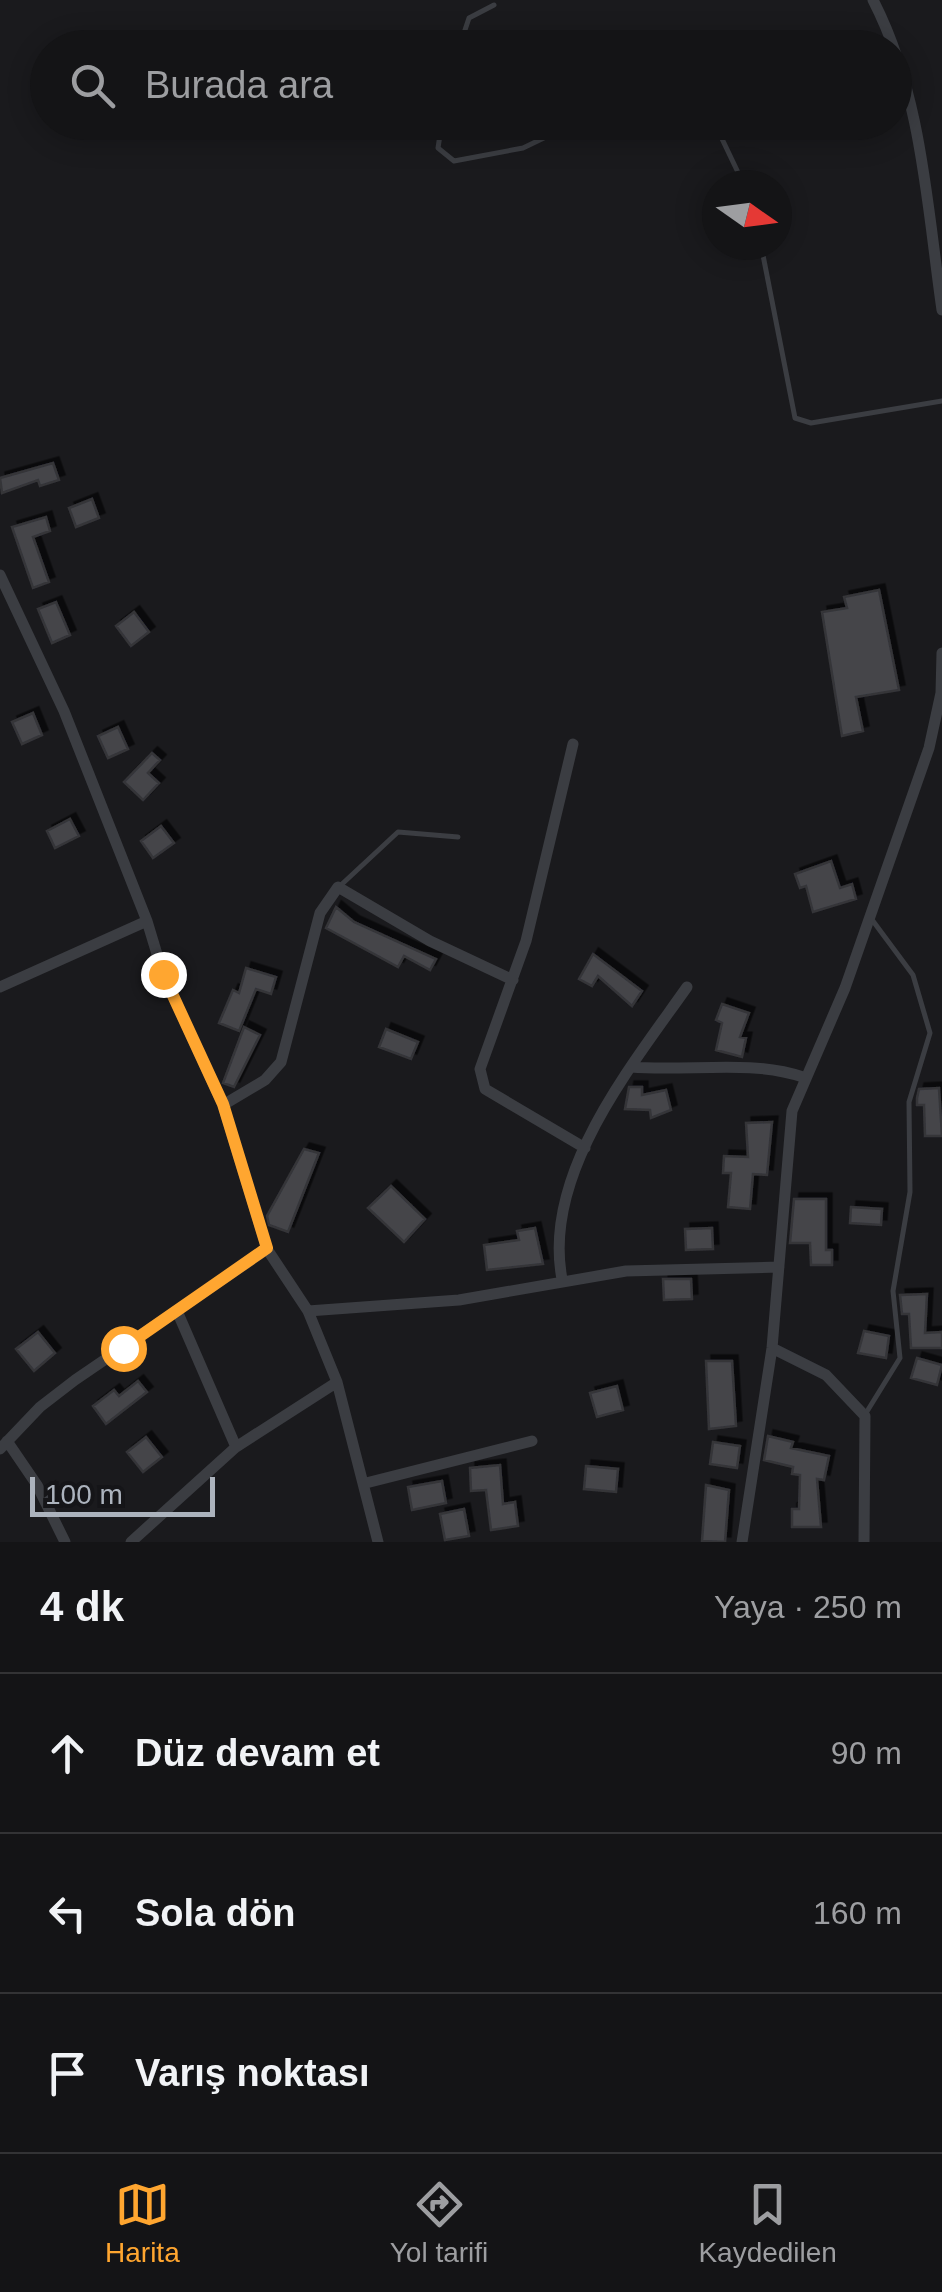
<!DOCTYPE html>
<html lang="tr">
<head>
<meta charset="utf-8">
<style>
  body { margin:0; font-family:Arial,sans-serif; background:#1d1d1f; color:#f1f3f6 }
  .compass { position:absolute; left:702px; top:170px; width:90px; height:90px; border-radius:50%; background:#141416; box-shadow:0 5px 25px #0003; rotate:104deg }
  .scale { position:absolute; left:30px; bottom:25px; width:185px; box-sizing:border-box; padding-left:10px; border:5px solid #acb3bd; border-top:0; font-size:28px; line-height:35px; white-space:nowrap; color:#acb3bd; -webkit-text-stroke:8px #151518; paint-order:stroke }
  .stop { position:absolute; width:30px; height:30px; margin:-22px; border:8px solid #ffa630; border-radius:50%; background:#fff }
  .stop.end { background:#ffa630; border-color:#fff; box-shadow:0 2px 10px #0008 }
  .list { margin:0; padding:0; list-style:none }
  h2 { display:flex; justify-content:space-between; align-items:center; height:130px; margin:0; padding:0 40px; font-size:42px }
  h2 small { font-size:32px; font-weight:400; color:#9d9ea1 }
  .list li { display:grid; grid-template-columns:65px 1fr auto; gap:30px; align-items:center; box-sizing:border-box; height:160px; padding:0 40px; border-top:2px solid #333335 }
  .list b { display:block; font-size:38px; white-space:nowrap }
  .list em { font-size:32px; font-style:normal; color:#9d9ea1 }
  .icon { flex:none; width:55px; height:55px; fill:none; stroke:currentColor; stroke-width:2; stroke-linecap:round; stroke-linejoin:round }
  .map { position:relative; flex:none; width:942px; height:1542px; overflow:hidden }
  .search { position:absolute; background:#141416; box-shadow:0 5px 25px #0003; left:30px; right:30px; top:30px; height:110px; display:flex; align-items:center; gap:25px; box-sizing:border-box; padding:0 35px; border-radius:55px; color:#9d9ea1; font-size:38px }
  .sheet { height:610px; background:#141416 }
  nav { display:flex; justify-content:space-around; align-items:center; box-sizing:border-box; height:140px; border-top:2px solid #333335; background:#141416; font-size:28px; color:#9d9ea1 }
  nav a { display:grid; justify-items:center; gap:5px }
  nav .on { color:#ffa630 }
  .map>svg:first-child { display:block }
  .building { fill:#44454a; stroke:#343439; stroke-width:2.5; filter:url(#shadow) }
  .lines { fill:none; stroke-linecap:round; stroke-linejoin:round }
  .service { stroke:#3b3d42; stroke-width:5 }
  .minor { stroke:#3b3d42; stroke-width:11 }
  .route { stroke:#ffa630; stroke-width:12 }
</style>
</head>
<body>
<div class="map">
<svg width="942" height="1542" viewBox="0 0 942 1542">
  <defs>
    <filter id="shadow"><feDropShadow dx="5.5" dy="-5.5" stdDeviation="0" flood-color="#0009"/></filter>
  </defs>
  <rect width="100%" height="100%" fill="#1a1a1d"/>
  <path class="building" d="M53 463 59 480 40 486 38 480 2 493 0 478Z
    M92 499 99 518 76 527 69 508Z
    M46 517 50 531 33 537 49 582 33 588 12 527Z
    M879 590 899 690 856 697 863 731 842 736 822 612 847 608 844 597Z
    M56 602 70 635 52 643 38 609Z
    M134 612 149 632 131 646 116 626Z
    M33 713 42 735 22 744 12 722Z
    M118 727 128 749 108 758 98 736Z
    M152 753 160 760 148 773 159 783 143 800 124 782Z
    M70 819 79 836 55 848 47 831Z
    M161 826 174 843 153 858 141 841Z
    M831 861 840 888 852 884 856 899 813 912 806 886 800 888 795 874Z
    M336 907 354 922 436 959 430 970 404 956 398 967 326 928Z
    M593 954 642 991 632 1006 598 976 592 986 579 979Z
    M246 968 276 977 271 994 256 989 239 1031 219 1023 233 990 239 993Z
    M722 1004 749 1013 740 1037 746 1038 742 1057 716 1050 722 1023 716 1020Z
    M244 1027 260 1035 234 1087 223 1083Z
    M386 1029 418 1042 411 1059 379 1047Z
    M629 1087H642V1095L666 1090 671 1110 651 1118 650 1110 625 1109Z
    M939 1088 942 1136H925L924 1105H917V1098L919 1089Z
    M772 1122 767 1175 753 1174 750 1209 728 1207 731 1173H723L724 1156 748 1157 746 1123Z
    M304 1149 319 1153 288 1232 269 1225 267 1216Z
    M391 1186 425 1219 404 1242 368 1208Z
    M794 1199H826V1250H832V1265H811L810 1243H790Z
    M851 1207 882 1209 881 1225 850 1223Z
    M535 1228 543 1264 487 1270 484 1245 519 1240 517 1231Z
    M712 1228 713 1249 686 1250 685 1229Z
    M663 1279H691L692 1299 664 1300Z
    M927 1294 925 1333 942 1332V1348H911L909 1314H902L900 1295Z
    M864 1331 889 1336 886 1358 858 1353Z
    M38 1332 55 1353 34 1371 16 1349Z
    M917 1358 942 1365 937 1385 911 1378Z
    M706 1361H732L736 1426 709 1429Z
    M138 1381 147 1392 106 1424 93 1406 114 1390 119 1396Z
    M617 1386 623 1410 597 1417 590 1393Z
    M768 1436 793 1442 791 1448 829 1456 824 1480 817 1479 821 1527H792V1509H799L800 1475 792 1474 793 1467 764 1460Z
    M146 1437 162 1457 143 1472 127 1452Z
    M713 1442 740 1446 737 1468 710 1464Z
    M500 1465 503 1504 515 1502 518 1526 491 1530 486 1490 471 1491 470 1468Z
    M586 1466 618 1469 616 1492 584 1489Z
    M442 1481 446 1503 412 1510 408 1487Z
    M706 1485 729 1490 725 1542 702 1541Z
    M464 1509 469 1536 445 1540 440 1514Z"/>
  <g class="lines">
    <path class="service" d="M459 48 469 18 494 5
      M442 122 438 148 454 161 523 148 577 122
      M714 122 744 185
      M761 245 795 418 811 423 942 401
      M341 885 398 832 458 837
      M866 1413 900 1358 893 1291 910 1192 909 1102 930 1033 913 975 870 917"/>
    <path class="minor" d="M873 0C922 95 927 206 942 310
      M0 575 64 711 147 921 163 974 223 1105 267 1249 308 1311 337 1382 378 1542
      M573 744 526 941 480 1069 485 1089 585 1148
      M0 987 147 921
      M631 1067C688 1072 749 1059 803 1077
      M223 1105 265 1080 281 1062 320 913 338 887 430 941 513 980
      M562 1279C542 1175 630 1068 687 987
      M177 1311 236 1447
      M308 1311 459 1300 626 1271 779 1267
      M772 1348 826 1375 865 1416 864 1542
      M7 1441 37 1485 65 1542
      M0 1449 40 1407 75 1380 267 1249
      M366 1483 532 1441
      M131 1542 236 1447 337 1382
      M742 1542 772 1348 792 1111 845 988 929 748 941 693 942 653"/>
  </g>
  <g class="lines">
    <path class="route" d="M123 1348 267 1248 223 1104 163 974"/>
  </g>
</svg>
<svg class="compass" viewBox="-18 -18 36 36"><path d="M0-13l5 13h-10z" fill="#e53935"/><path d="M0 13l5-13h-10z" fill="#9d9ea1"/></svg>
<div class="scale">100 m</div>
<div class="stop" style="left:123px;top:1348px"></div>
<div class="stop end" style="left:163px;top:974px"></div>
<div class="search"><svg class="icon" aria-label="search" viewBox="0 0 24 24"><circle cx="10" cy="10" r="6"/><path d="M15 15l6 6"/></svg>Burada ara</div>
</div>
<section class="sheet">
<h2>4 dk<small>Yaya · 250 m</small></h2>
<ul class="list">
<li><svg class="icon" aria-label="ahead" viewBox="0 0 24 24"><path d="M12 20V5M6 11l6-6 6 6"/></svg><div><b>Düz devam et</b></div><em>90 m</em></li>
<li><svg class="icon" aria-label="left" viewBox="0 0 24 24"><path d="M17 20v-9H6M10 6l-5 5 5 5"/></svg><div><b>Sola dön</b></div><em>160 m</em></li>
<li><svg class="icon" aria-label="arrive" viewBox="0 0 24 24"><path d="M6 21V4h12l-3 4 3 4H6"/></svg><div><b>Varış noktası</b></div></li>
</ul>
</section>
<nav>
<a class="on"><svg class="icon" aria-label="map" viewBox="0 0 24 24"><path d="M3 6l6-2 6 2 6-2v14l-6 2-6-2-6 2zM9 4v14M15 6v14"/></svg>Harita</a>
<a><svg class="icon" aria-label="directions" viewBox="0 0 24 24"><path d="M12 3l9 9-9 9-9-9zM9 14v-3h6M13 9l2 2-2 2"/></svg>Yol tarifi</a>
<a><svg class="icon" aria-label="saved" viewBox="0 0 24 24"><path d="M7 4h10v16l-5-4-5 4z"/></svg>Kaydedilen</a>
</nav>
</body>
</html>
